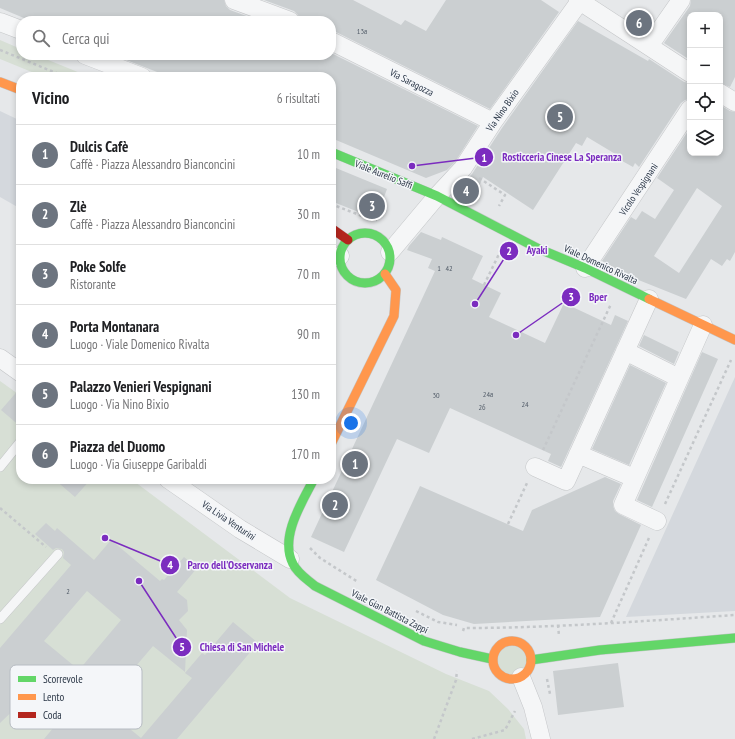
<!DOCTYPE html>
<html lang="it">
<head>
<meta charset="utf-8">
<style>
  body { margin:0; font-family:"PT Sans Narrow",sans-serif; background:#f6f6f6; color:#202124 }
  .controls { position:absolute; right:12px; top:12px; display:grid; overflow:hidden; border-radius:8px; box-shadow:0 2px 6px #0003 }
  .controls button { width:36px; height:36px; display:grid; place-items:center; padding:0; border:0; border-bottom:1px solid #e0e0e0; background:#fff; color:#202124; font:20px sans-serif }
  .you { position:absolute; left:351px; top:423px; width:14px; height:14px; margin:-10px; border:3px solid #fff; border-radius:50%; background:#1a73e8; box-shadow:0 0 0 6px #1a73e833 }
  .badge { display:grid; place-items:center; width:26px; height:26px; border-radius:50%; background:#6c747f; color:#fff; font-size:13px; font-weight:700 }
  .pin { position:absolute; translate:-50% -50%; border:2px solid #fff; box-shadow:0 1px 4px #0006 }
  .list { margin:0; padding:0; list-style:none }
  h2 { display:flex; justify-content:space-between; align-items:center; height:52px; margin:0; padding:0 16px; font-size:17px }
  h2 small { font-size:13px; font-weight:400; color:#757577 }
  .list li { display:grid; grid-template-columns:26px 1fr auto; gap:12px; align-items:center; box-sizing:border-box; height:60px; padding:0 16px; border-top:1px solid #e0e0e0 }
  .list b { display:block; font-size:15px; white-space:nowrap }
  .list p { margin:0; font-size:13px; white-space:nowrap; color:#757577 }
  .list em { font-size:13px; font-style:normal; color:#757577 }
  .icon { flex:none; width:22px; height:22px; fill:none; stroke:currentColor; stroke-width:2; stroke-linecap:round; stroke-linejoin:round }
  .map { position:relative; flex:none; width:735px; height:739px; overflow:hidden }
  .search { position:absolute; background:#fff; box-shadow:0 2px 6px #0003; left:16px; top:16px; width:320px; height:44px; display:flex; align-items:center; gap:10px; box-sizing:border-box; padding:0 14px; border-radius:16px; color:#757577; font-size:15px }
  .panel { position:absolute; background:#fff; box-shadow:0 2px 6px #0003; left:16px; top:72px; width:320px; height:412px; border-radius:16px }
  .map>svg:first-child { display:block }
  .built { fill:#d4d8dd }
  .green { fill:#d7dfd5 }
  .building { fill:#cbcfd1; fill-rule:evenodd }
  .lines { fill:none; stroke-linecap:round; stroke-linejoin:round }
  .lane-casing { stroke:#c4c6c8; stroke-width:10 }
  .street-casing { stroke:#c4c6c8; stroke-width:19 }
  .fast-casing { stroke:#c4c6c8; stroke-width:10 }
  .slow-casing { stroke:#c4c6c8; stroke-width:10 }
  .jam-casing { stroke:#c4c6c8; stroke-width:10 }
  .path { stroke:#c4c7ca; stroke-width:2.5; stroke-dasharray:3 3; stroke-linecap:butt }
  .lane { stroke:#f5f6f7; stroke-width:9 }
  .street { stroke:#f5f6f7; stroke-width:18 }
  .fast { stroke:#63d668; stroke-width:9 }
  .slow { stroke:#ff974d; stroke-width:9 }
  .jam { stroke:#b3261e; stroke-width:9 }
  .labels { text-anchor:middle; stroke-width:3; stroke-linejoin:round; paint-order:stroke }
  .number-label { font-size:8px; fill:#545e6a }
  .street-label { font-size:10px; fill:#2a3646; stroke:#f4f6f9 }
  .key { fill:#f4f6f9; stroke:#b7bcc3; stroke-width:1 }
  .key-label { font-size:11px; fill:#2a3646 }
  .leader { fill:none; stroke:#7b2cbf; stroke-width:1.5 }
  .callout-dot { fill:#7b2cbf; stroke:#f4f6f9; stroke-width:1.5 }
  .mark-label { font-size:12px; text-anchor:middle; font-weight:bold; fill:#fff }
  .callout-label { font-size:11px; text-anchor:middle; font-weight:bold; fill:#7b2cbf; stroke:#f4f6f9; stroke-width:3; stroke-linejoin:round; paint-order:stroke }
</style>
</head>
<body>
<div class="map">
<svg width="735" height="739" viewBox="0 0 735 739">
  <rect width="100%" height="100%" fill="#e6e8ea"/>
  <path class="built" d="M0 111 21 121V209L0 197Z
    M735 377V611L626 617Z"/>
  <path class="green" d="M0 40 21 49V55H36L90 77H44L0 59Z
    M0 381 21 396V479H131L290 598 446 674 489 691 508 709 524 729 526 739H0Z
    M498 660a14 14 0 1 1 28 0a14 14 0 1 1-28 0Z"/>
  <path class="building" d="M0 0H224L226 6 230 10 260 21H31L0 8Z
    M264 0H353L401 25 405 20 426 31 446 0H541L559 12 490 109 336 32 331 31V21H300L298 15 294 11Z
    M691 0H735V77L730 87 720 83V15H690V60L664 43 690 6Z
    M578 21 648 61 649 59 684 82 690 83V99L685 100 681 103 639 167 635 163 633 167 615 157 617 155 587 137 582 146 576 143 533 210 483 177 473 201 455 192 472 174 502 128Z
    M331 53 478 126 455 162 447 170 426 178 336 140H331V77H170L116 56 331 55Z
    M720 105 730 111 735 112V252L730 261 727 259 722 266 711 259 686 299 636 279 602 261 631 217 636 220 642 211 655 219 674 190 657 178 690 128V153H720ZM697 188 722 206 679 273 654 256Z
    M331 166 387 189 376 219 331 201Z
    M421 232 441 240 442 237 483 256 472 279 501 293 489 317 545 343 564 303 611 325 615 315 628 321 561 467 548 461 551 454 450 408 429 453 397 439 344 552 311 537 435 271 428 268 432 259 407 250 409 246Z
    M644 335 679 352 674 364 639 346Z
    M702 352 718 359 652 507 637 500Z
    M630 365 666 383 629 465 592 449Z
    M21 387V427L1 410Z
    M605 477 621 484 613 501V506L615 511 619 514 641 525 600 617 474 624 443 615 376 580 420 486 523 531 532 510Z
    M54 479H91L75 497Z
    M46 523 55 531 57 528 94 560 111 540 160 581 162 579 164 580 184 557 197 568 177 592 187 600 188 611 179 620 187 630 185 672 153 646 102 706 141 738 192 678 185 673 202 653 205 655 233 622 258 643 177 739H44L54 727 24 700 0 723V648L71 565 63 558 64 552 62 549 56 548 53 550 35 534ZM87 591 121 620 79 670 44 641Z
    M618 663 624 707 558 715 553 671Z"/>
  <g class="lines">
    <g class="lane-casing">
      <path id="lane" d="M0 467 21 441
        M0 619 58 554"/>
    </g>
    <g class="street-casing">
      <path id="street" d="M234 0 290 21
        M578 0 690 73
        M0 22 21 30
        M331 41 493 122
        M649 46 681 0
        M85 55 142 77
        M720 93 735 102
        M390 252 437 196 463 168 493 122 580 1
        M331 258 340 256
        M585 268 690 109
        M625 351 679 378
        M0 358 21 373
        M578 454 634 478
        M535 467 566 481 649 299
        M168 479 240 529 290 559
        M657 521 623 505 703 325
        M521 677 533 707 541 739"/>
    </g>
    <g class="fast-casing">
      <path id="fast" d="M331 152 437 196 537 248 585 268 649 299
        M340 258a25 25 0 1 1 50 0a25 25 0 1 1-50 0Z
        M314 479C302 502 279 538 293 564 298 574 307 579 315 586L424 641 460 652 492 659
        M531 660 600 650 735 638"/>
    </g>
    <g class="slow-casing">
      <path id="slow" d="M0 82 21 90
        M649 299 735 340
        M331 444 394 316 396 290 385 274
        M493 660a19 19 0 1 1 38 0a19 19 0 1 1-38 0Z"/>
    </g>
    <g class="jam-casing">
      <path id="jam" d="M331 228 348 240"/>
    </g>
    <path class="path" d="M0 50 66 77
      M479 178 505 195 499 206
      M331 204 367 218 377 220
      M484 285 500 252
      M543 450 611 304
      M665 504 731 360
      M0 508 46 547
      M508 524 527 483
      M310 548 320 558 358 582
      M416 611 438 622 457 625
      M611 623 649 538
      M558 625 559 636
      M463 631 464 628C554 628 645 621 735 615
      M547 679 550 694
      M434 739 456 680 457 671
      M472 739 505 730 515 711"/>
    <use href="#lane" class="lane"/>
    <use href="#street" class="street"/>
    <use href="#fast" class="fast"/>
    <use href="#slow" class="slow"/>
    <use href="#jam" class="jam"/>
  </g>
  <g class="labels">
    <g class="number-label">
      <text x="362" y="34">13a</text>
      <text x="439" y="271">1</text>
      <text x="449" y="271">42</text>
      <text x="488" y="397">24a</text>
      <text x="436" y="398">30</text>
      <text x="525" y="407">24</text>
      <text x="482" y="410">26</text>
      <text x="68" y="594">2</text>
    </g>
    <g class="street-label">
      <text transform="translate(412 82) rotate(27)" y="4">Via Saragozza</text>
      <text transform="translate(502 110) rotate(-55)" y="4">Via Nino Bixio</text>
      <text transform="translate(384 174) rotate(22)" y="4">Viale Aurelio Saffi</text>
      <text transform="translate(638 189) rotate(-56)" y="4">Vicolo Vespignani</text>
      <text transform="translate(601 264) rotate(25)" y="4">Viale Domenico Rivalta</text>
      <text transform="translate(229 520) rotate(34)" y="4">Via Livia Venturini</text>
      <text transform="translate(390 611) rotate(27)" y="4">Viale Gian Battista Zappi</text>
    </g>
  </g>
  <rect x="10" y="665" width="132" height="64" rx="6" class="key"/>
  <rect x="18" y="676" width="18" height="6" fill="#63d668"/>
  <rect x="18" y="694" width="18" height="6" fill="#ff974d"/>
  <rect x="18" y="712" width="18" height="6" fill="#b3261e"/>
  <g class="key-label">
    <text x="43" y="683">Scorrevole</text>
    <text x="43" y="701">Lento</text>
    <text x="43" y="719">Coda</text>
  </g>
  <path class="leader" d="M412 166L484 157M475 304L509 251M516 335L571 297M105 538L170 565M139 581L182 647"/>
  <g class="callout-dot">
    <circle cx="412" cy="166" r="4"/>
    <circle cx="475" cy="304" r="4"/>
    <circle cx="516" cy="335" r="4"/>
    <circle cx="105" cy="538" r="4"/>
    <circle cx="139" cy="581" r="4"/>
    <circle cx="484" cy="157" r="10"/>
    <circle cx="509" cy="251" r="10"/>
    <circle cx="571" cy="297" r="10"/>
    <circle cx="170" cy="565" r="10"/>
    <circle cx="182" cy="647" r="10"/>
  </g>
  <g class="mark-label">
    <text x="484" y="162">1</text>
    <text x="509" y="255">2</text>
    <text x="571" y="301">3</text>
    <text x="170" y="569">4</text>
    <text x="182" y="651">5</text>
  </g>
  <g class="callout-label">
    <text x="562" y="161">Rosticceria Cinese La Speranza</text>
    <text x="537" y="254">Ayaki</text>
    <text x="598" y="301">Bper</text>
    <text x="230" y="569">Parco dell'Osservanza</text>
    <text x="242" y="651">Chiesa di San Michele</text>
  </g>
</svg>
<div class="controls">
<button>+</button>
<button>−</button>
<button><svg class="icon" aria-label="locate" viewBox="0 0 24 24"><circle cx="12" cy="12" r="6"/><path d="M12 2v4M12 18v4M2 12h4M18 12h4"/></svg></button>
<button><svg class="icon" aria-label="layers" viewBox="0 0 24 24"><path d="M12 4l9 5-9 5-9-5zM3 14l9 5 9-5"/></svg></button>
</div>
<div class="you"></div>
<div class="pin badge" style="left:355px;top:464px">1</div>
<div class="pin badge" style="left:335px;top:505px">2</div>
<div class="pin badge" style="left:372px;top:206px">3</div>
<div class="pin badge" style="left:466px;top:191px">4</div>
<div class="pin badge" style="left:560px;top:117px">5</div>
<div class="pin badge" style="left:639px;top:23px">6</div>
<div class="search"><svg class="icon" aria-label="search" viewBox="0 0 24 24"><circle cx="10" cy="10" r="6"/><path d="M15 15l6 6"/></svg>Cerca qui</div>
<section class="panel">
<h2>Vicino<small>6 risultati</small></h2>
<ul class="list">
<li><span class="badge">1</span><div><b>Dulcis Cafè</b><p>Caffè · Piazza Alessandro Bianconcini</p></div><em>10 m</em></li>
<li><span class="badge">2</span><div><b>Zlè</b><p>Caffè · Piazza Alessandro Bianconcini</p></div><em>30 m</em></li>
<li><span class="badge">3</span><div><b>Poke Solfe</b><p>Ristorante</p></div><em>70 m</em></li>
<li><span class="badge">4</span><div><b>Porta Montanara</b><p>Luogo · Viale Domenico Rivalta</p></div><em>90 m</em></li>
<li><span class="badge">5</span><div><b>Palazzo Venieri Vespignani</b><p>Luogo · Via Nino Bixio</p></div><em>130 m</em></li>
<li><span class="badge">6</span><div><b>Piazza del Duomo</b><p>Luogo · Via Giuseppe Garibaldi</p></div><em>170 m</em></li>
</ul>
</section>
</div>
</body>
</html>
